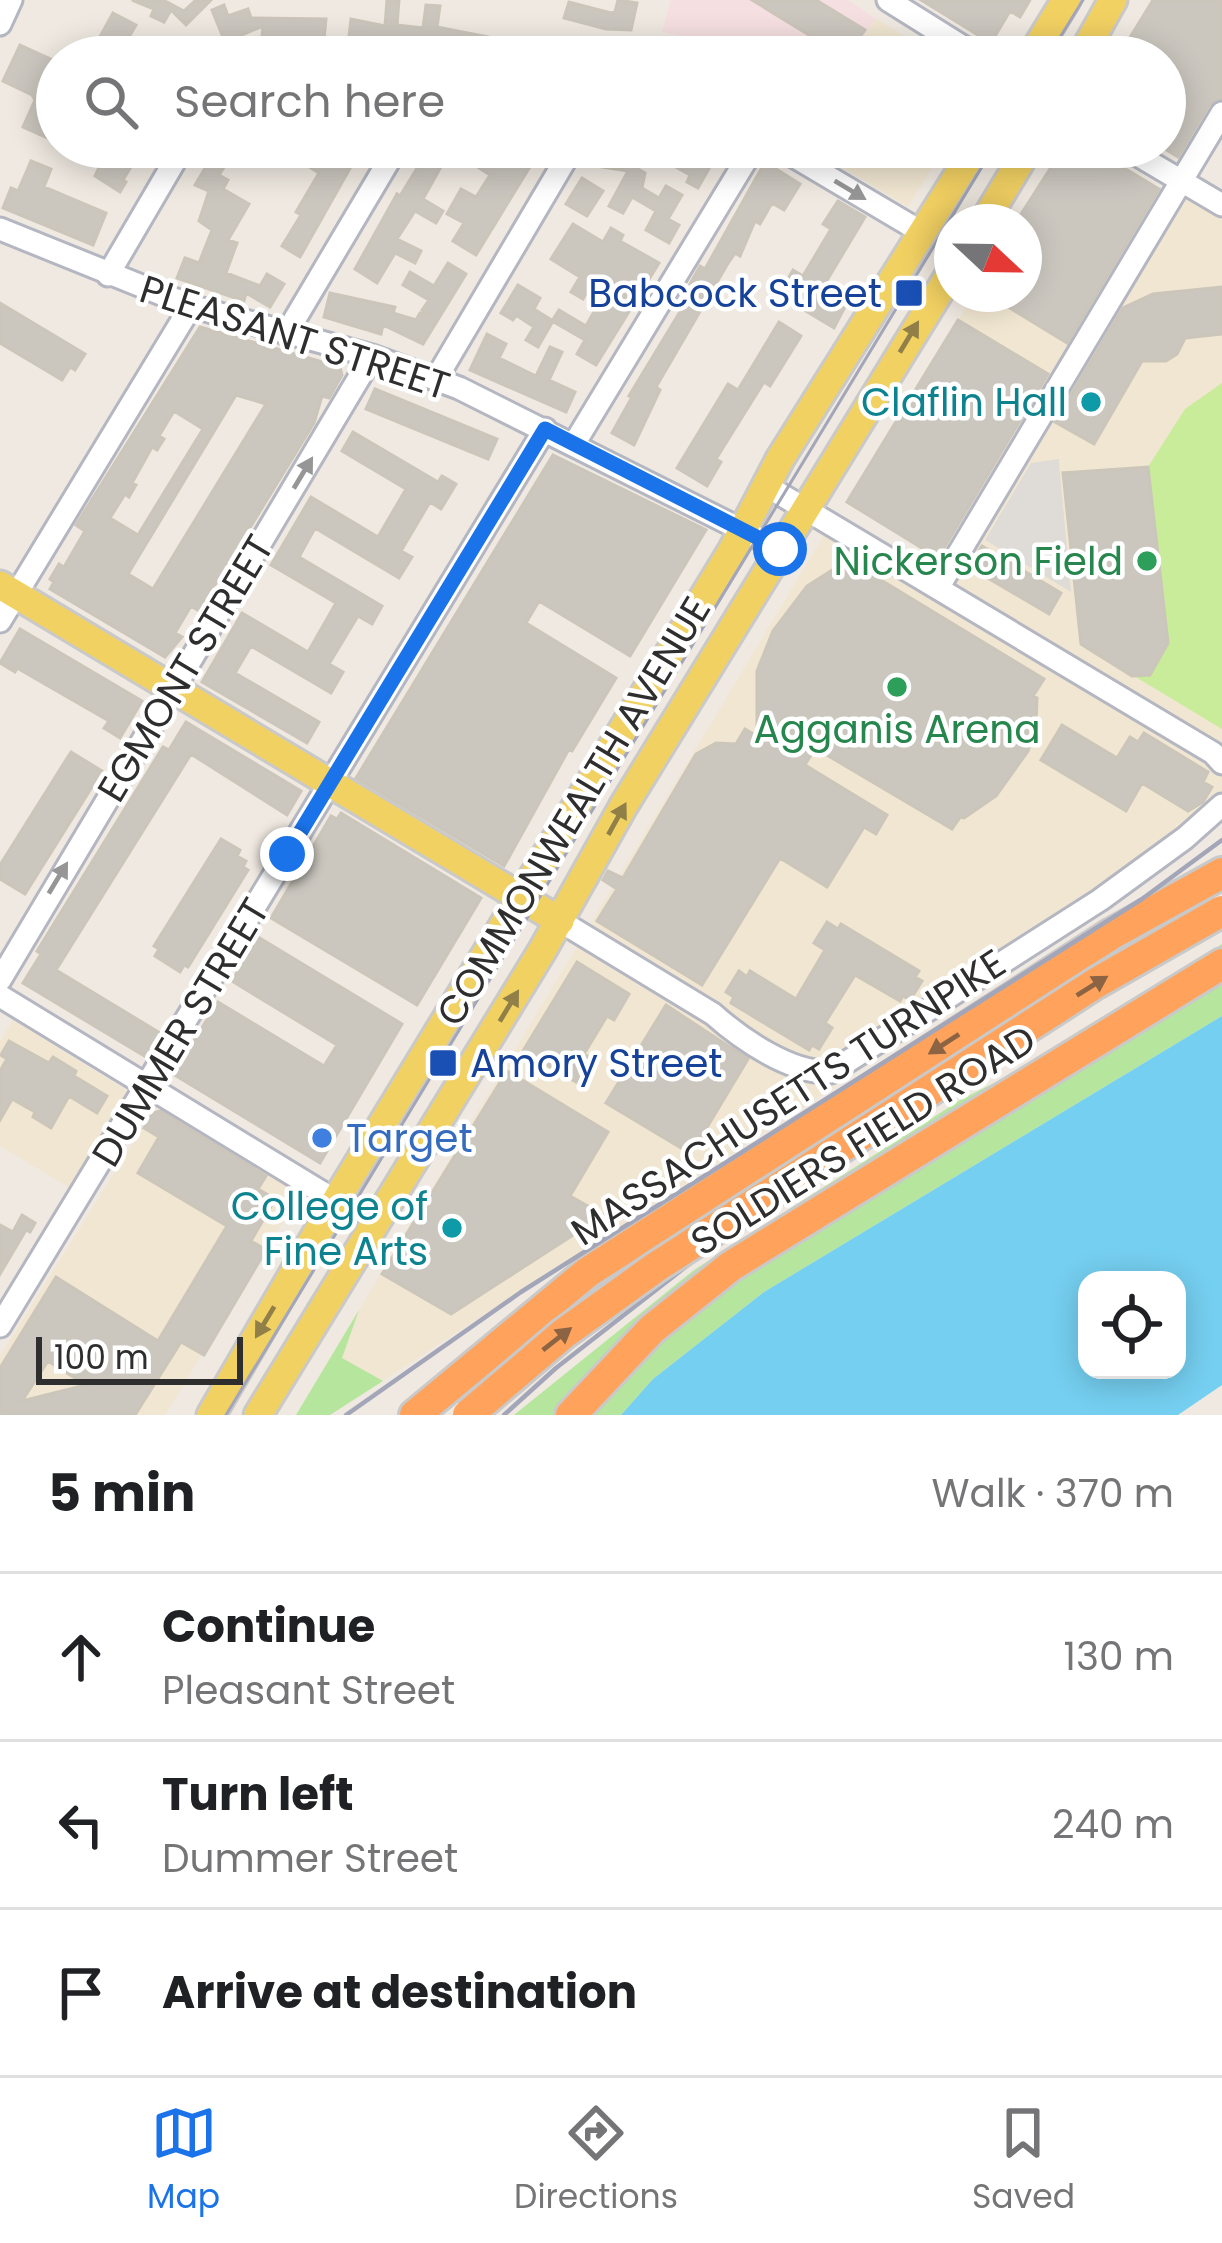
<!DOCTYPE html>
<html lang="en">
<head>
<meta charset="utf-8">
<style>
  body { margin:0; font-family:Poppins,sans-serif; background:#f2f2f2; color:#202124 }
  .controls { position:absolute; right:36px; bottom:36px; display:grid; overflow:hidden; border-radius:24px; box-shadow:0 6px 30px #0003 }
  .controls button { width:108px; height:108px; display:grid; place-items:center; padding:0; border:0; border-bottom:3px solid #e0e0e0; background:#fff; color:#202124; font:60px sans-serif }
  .compass { position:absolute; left:934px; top:204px; width:108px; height:108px; border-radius:50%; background:#fff; box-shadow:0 6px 30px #0003; rotate:112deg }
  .scale { position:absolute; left:36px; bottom:30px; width:207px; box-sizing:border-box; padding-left:12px; border:6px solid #2e2e2e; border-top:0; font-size:33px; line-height:42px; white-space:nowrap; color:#2e2e2e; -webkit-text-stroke:9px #fff; paint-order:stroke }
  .stop { position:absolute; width:36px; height:36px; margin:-27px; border:9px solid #1a73e8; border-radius:50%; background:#fff }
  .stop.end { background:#1a73e8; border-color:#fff; box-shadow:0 3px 12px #0008 }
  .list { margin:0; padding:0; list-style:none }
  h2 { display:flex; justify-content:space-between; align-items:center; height:156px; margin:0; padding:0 48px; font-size:51px }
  h2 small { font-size:39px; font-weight:400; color:#757577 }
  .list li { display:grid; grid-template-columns:78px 1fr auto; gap:36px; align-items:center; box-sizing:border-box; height:168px; padding:0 48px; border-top:3px solid #e0e0e0 }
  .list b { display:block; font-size:45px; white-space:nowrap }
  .list p { margin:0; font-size:39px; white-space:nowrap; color:#757577 }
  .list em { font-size:39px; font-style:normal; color:#757577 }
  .icon { flex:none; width:66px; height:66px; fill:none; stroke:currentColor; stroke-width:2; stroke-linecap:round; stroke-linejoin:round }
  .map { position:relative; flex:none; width:1222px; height:1415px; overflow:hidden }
  .search { position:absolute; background:#fff; box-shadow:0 6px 30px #0003; left:36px; right:36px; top:36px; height:132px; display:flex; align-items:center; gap:30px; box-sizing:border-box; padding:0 42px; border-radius:66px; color:#757577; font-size:45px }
  .sheet { height:660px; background:#fff }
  nav { display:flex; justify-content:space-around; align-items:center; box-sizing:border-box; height:168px; border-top:3px solid #e0e0e0; background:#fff; font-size:33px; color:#757577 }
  nav a { display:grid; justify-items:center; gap:6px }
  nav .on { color:#1a73e8 }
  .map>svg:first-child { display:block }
  .education { fill:#f0e6d1 }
  .medical { fill:#f5dfe0 }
  .green { fill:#b6e59e }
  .pitch { fill:#c9ec9a }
  .plaza { fill:#dfdcd8 }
  .water { fill:#75cff0; fill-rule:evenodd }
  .building { fill:#cbc7bf; stroke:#cbc5ba; stroke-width:3; fill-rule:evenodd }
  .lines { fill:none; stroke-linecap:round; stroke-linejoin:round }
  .minor-casing { stroke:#b4b7c1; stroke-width:27 }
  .major-casing { stroke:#c9c9c9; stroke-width:33 }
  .highway-casing { stroke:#c9c9c9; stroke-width:36 }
  .minor { stroke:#fff; stroke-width:21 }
  .major { stroke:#f2d163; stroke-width:27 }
  .highway { stroke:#ffa35c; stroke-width:30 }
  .tram { stroke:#a3a6b8; stroke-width:3 }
  .rail { stroke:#a3a6b8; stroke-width:4.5 }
  .highway-bridge-casing { stroke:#c9c9c9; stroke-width:36; stroke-linecap:butt }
  .highway-bridge { stroke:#ffa35c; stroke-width:30 }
  .oneway { fill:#969696 }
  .oneway2 { fill:#908048 }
  .oneway3 { fill:#8c6343 }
  .route { stroke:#1a73e8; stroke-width:15 }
  .transit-dot { fill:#1a4fb4; stroke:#fff; stroke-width:4.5 }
  .culture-dot { fill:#0f9aa8; stroke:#fff; stroke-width:4.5 }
  .leisure-dot { fill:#2e9e5b; stroke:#fff; stroke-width:4.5 }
  .shop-dot { fill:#3f7fe0; stroke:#fff; stroke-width:4.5 }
  .labels { text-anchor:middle; stroke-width:9; stroke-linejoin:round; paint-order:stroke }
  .transit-label { font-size:39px; fill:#164399; stroke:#fff; text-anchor:end }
  .street-label { font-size:39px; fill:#2e2e2e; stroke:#fff }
  .culture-label { font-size:39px; fill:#0d838f; stroke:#fff; text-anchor:end }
  .leisure-label { font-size:39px; fill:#27864d; stroke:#fff; text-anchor:end }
  .shop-label { font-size:39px; fill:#366cbe; stroke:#fff; text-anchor:start }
</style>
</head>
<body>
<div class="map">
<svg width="1222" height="1415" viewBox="0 0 1222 1415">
  <rect width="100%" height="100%" fill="#efe9e1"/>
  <path class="education" d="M875 18 909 39 939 57H851Z
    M841 147H945L908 207 833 161Z
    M1187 199 1222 220V749L951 586 1043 431 934 362 974 294H1024V240L1124 298Z
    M824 535 1208 755 1222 769V821L1095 917 330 1415H296Z
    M13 1020 126 1090 125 1099 72 1189 0 1146V1041Z
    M156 1106 301 1193 165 1415H0V1356Z"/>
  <path class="medical" d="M671 0H848L875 18 851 57H783L662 32Z"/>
  <path class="green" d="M1222 944V1016L764 1292 653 1379 621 1415H514L694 1270 962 1099 1024 1068Z
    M359 1310 342 1358 383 1381 330 1415H296Z"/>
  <path class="pitch" d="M1222 383V729L1081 644 1063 473 1148 467 1185 409Z"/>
  <path class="plaza" d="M1059 459V462L1071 592 985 540 1031 463Z"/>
  <path class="water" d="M1222 1016V1385L1178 1415H621L653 1379 764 1292ZM1087 1280H1177V1370H1087Z"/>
  <path class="building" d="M132 0H163L184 11 196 0H211L186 25 171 10 164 22 151 16 154 9Z
    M387 0H399L397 25 423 28 426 5 440 6 437 27 488 37 487 45 530 50 529 57H445L348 45 351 19 385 26Z
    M618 0 637 3 631 30 606 29 564 18 569 2 611 13 615 12Z
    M752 0H816L865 30 845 57Z
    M921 0H1030L1020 17 1010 11 991 43Z
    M1153 0H1222V98L1209 105 1178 157 1165 149V57H1118Z
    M224 5 228 16 248 9 251 18 326 19 324 39 262 37 263 26 225 42 212 10Z
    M113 13 136 25 117 57H97L102 48 96 44Z
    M20 45 57 62V124L50 139 23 127 35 100 32 95 3 81Z
    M109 147H143L123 180 126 182 120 192 95 176Z
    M301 147H308L333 165 345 147H362L300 257 282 246 301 215 296 212 319 173 295 158Z
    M430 147H452L423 199 443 211 436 223 415 211 397 239 421 251 415 263 395 253 377 283 355 269 397 194 400 196Z
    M480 147 505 163 514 147H532L539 152 476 255 453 241 464 223 447 214 461 189 476 197 490 175 470 162Z
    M685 147H701L716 156 698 188 687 182 690 175 674 166Z
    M1064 147H1089L1159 189 1067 343 987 294H1024V222H1016Z
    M605 150 645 173 642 188 659 198 666 186 682 195 668 219 679 225 669 243 646 230 656 211 632 197 623 213 609 206 628 171 602 167Z
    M214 153 228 161 219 175 228 180 223 189 249 204 228 240 237 243 226 273 260 286 267 274 284 284 270 307 246 293 244 301 177 278 185 258 199 263 212 230 199 221 209 191 195 185Z
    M31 161 51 169 44 187 106 213 93 245 3 208 11 188 18 191Z
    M765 162 800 184 784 210 772 203 760 224 755 221 740 256 735 253 727 265 656 387 660 390 634 445 612 433 632 397 629 396 695 287 690 284 700 266 705 269Z
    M582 178 603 191 587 216 566 204Z
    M838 201 865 217 823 287 846 305 834 328 779 295 793 270 803 276 831 229 823 224Z
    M573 224 603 242 611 228 623 235 620 241 659 263 596 365 577 354 585 340 552 321 559 310 586 326 596 308 601 311 616 285 597 274 583 299 571 292 580 277 551 259Z
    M448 263 466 274 423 344 383 325 381 334 324 317 330 293 395 307 393 313 416 320 420 313 431 316 422 310 429 300 403 285 410 272 434 286Z
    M518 285 540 298 534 309 553 321 538 347 526 340 534 327 516 315 513 320 501 313Z
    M1222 287V334L1185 338 1177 354 1166 361H1142L1094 444 1055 422 1123 308 1153 294Z
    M0 303 85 354 75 370 70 367 62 380 0 343Z
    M958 320 1048 374 938 558 847 502Z
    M779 322 801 336 770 386 764 382 716 459 721 462 707 486 677 468 728 384 738 390Z
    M200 327 340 367 342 375 329 398 322 396 314 423 199 611 191 606 175 633 182 637 165 657 50 589 54 582 50 579 59 564 64 567 85 531 76 525ZM236 395 266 404 153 589 128 574ZM174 411 203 429 138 535 110 518 125 494 129 497 136 485 132 483 152 447 157 450 164 439 159 436Z
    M487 334 506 344 499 358 536 376 550 347 562 352 549 380 575 392 566 412 470 370Z
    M375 389 497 439 488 459 366 409Z
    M353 432 438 482 442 476 456 484 441 509 430 502 401 551 412 557 399 578 315 528 299 557 382 606 372 624 358 616 329 664 343 672 331 693 251 646 235 673 319 722 307 743 202 682 242 613 308 652 336 603 271 565 311 497 378 537 406 489 342 451Z
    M553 455 706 530 630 656 539 601 526 623 616 678 572 751 569 749 504 866 356 778Z
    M1148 467 1168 643 1150 675 1132 676 1081 644 1063 473Z
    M982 546 1061 593 1049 614 969 567Z
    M848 560 1044 679 1033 696 1037 698 1036 722 1028 751 996 796 964 818 961 816 952 829 815 748 805 765 887 815 876 834 864 827 827 887 780 858 702 985 597 921 617 889 603 880 608 871 623 878 696 754 716 743 736 744 745 729 757 736V671L773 631 807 586Z
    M20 629 142 701 120 738 104 728 109 721 17 668 15 672 0 663Z
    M186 722 301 791 287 815 191 754 56 970 160 1033 146 1057 23 983 41 954 37 951 163 747 169 750Z
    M1062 725 1117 758 1130 737 1138 742 1144 733 1208 772 1203 782 1212 787 1203 802 1188 811 1142 783 1126 811 1041 760Z
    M71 752 102 771 25 894 0 879V865Z
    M341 813 481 898 417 1005 271 918 331 816 337 819Z
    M221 839 240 850 237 856 246 861 243 867 248 870 188 967 184 965 180 972 155 956 159 949 154 946Z
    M827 922 838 929 841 924 919 971 915 977 922 981 910 1000 903 996 900 1001 855 975 825 1023 832 1028 819 1049 812 1045 809 1050 731 1003 734 997 726 992 739 971 747 977 750 971 796 999 825 950 814 943Z
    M258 937 402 1024 320 1163 173 1074 218 1002 324 1066 337 1045 232 981Z
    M577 962 629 994 614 1020 607 1016 584 1054 591 1058 576 1082 523 1051Z
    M666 1005 748 1059 691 1154 606 1103Z
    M9 1041 49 1063 53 1057 76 1071 74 1076 107 1096 97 1113 69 1096 51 1128 33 1117 35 1112 12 1099 0 1120V1071L7 1059 1 1055Z
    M507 1071 608 1132 570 1196 604 1215 451 1314 382 1274Z
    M160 1111 266 1176 258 1189 275 1199 251 1241 266 1250 204 1355 181 1342 135 1415H0V1368L56 1277 158 1341 227 1226 138 1173 159 1137 144 1128 153 1113ZM48 1361 86 1385 22 1401Z
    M22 1215 35 1223 30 1232 26 1230 0 1274V1225L13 1232Z"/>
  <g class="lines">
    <g class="minor-casing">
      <path id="minor" d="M888 0 979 57
        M0 24 11 0
        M778 147 923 233
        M1124 147 1222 205
        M0 229 191 306 372 356 459 388 780 549
        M108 275 183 147
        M286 334 397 147
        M436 379 573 147
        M574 444 754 147
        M765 485 1213 753 1222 763
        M938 588 1222 113
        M0 621 191 306
        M560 921 713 1014C742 1040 792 1074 831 1072L1100 900 1185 838 1222 805
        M0 980 372 356
        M0 996 336 1201
        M0 1326 545 429"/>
    </g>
    <g class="major-casing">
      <path id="major" d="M1031 57 1066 0
        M1081 57 1113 0
        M984 222 1029 147
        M0 585 560 921
        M211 1415 344 1187 733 549 780 459 976 147
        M258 1415 542 951 624 805 952 271"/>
    </g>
    <g class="highway-casing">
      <path id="highway" d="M415 1415 588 1272 1112 934 1222 873
        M571 1415 652 1329 731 1266 1222 964"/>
    </g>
    <use href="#minor" class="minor"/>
    <use href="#major" class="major"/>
    <use href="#highway" class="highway"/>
    <path class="tram" d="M1048 57 1083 0
      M226 1415 994 147"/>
    <path class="rail" d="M346 1415 521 1292 1142 899 1222 840
      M504 1415 556 1368 843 1144 1141 949"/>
    <g class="highway-bridge-casing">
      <path id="highway-bridge" d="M468 1415 563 1334 656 1267 1096 983 1222 911"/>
    </g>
    <use href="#highway-bridge" class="highway-bridge"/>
  </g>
  <defs><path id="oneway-solid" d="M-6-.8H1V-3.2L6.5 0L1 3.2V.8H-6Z" transform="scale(3)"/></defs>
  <g class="oneway">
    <use href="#oneway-solid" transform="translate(850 190) rotate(31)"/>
    <use href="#oneway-solid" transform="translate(303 473) rotate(-59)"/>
    <use href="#oneway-solid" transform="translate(58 878) rotate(-59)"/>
  </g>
  <g class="oneway2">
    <use href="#oneway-solid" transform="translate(909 337) rotate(-59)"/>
    <use href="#oneway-solid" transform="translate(617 819) rotate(-61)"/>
    <use href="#oneway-solid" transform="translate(509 1006) rotate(-59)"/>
    <use href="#oneway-solid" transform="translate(265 1322) rotate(121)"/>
  </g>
  <g class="oneway3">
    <use href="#oneway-solid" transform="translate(1092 986) rotate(-32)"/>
    <use href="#oneway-solid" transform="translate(944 1044) rotate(147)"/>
    <use href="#oneway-solid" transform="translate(557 1339) rotate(-38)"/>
  </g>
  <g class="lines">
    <path class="route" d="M287 854 545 429 780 549"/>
  </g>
  <g class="transit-dot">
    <rect x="894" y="278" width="30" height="30" rx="6"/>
    <rect x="428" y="1048" width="30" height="30" rx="6"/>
  </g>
  <g class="culture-dot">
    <circle cx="1091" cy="402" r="12"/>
    <circle cx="452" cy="1228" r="12"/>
  </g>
  <g class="leisure-dot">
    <circle cx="1147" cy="561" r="12"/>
    <circle cx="897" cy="687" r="12"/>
  </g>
  <circle class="shop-dot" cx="322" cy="1138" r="12"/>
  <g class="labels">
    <g class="transit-label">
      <text x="882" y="307">Babcock Street</text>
      <text x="470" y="1077" text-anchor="start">Amory Street</text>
    </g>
    <g class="street-label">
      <text transform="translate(295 337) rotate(18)" y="14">PLEASANT STREET</text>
      <text transform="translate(185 668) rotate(-59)" y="14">EGMONT STREET</text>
      <text transform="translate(573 811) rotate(-59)" y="14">COMMONWEALTH AVENUE</text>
      <text transform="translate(180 1032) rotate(-59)" y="14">DUMMER STREET</text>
      <text transform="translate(788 1097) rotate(-33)" y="14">MASSACHUSETTS TURNPIKE</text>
      <text transform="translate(863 1140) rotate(-32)" y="14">SOLDIERS FIELD ROAD</text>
    </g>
    <g class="culture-label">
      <text x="1067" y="416">Claflin Hall</text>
      <text x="428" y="1220">College of<tspan x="428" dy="45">Fine Arts</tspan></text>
    </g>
    <g class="leisure-label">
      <text x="1123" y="575">Nickerson Field</text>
      <text x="897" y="743" text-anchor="middle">Agganis Arena</text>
    </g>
    <g class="shop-label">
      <text x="346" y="1152">Target</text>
    </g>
  </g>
</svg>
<div class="controls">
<button><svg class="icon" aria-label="locate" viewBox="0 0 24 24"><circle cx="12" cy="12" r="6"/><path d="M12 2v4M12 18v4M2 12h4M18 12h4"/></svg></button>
</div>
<svg class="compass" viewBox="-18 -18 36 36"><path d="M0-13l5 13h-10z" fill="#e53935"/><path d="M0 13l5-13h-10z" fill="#757577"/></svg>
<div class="scale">100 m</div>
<div class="stop" style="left:780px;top:549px"></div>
<div class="stop end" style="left:287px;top:854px"></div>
<div class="search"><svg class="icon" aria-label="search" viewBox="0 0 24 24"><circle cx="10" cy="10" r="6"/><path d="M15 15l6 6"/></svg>Search here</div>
</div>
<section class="sheet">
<h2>5 min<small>Walk · 370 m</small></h2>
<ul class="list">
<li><svg class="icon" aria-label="ahead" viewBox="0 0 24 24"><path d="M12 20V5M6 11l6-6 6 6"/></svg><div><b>Continue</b><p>Pleasant Street</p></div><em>130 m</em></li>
<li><svg class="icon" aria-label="left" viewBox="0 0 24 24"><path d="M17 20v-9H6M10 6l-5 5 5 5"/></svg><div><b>Turn left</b><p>Dummer Street</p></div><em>240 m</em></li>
<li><svg class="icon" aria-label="arrive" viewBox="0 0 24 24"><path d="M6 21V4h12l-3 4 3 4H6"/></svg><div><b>Arrive at destination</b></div></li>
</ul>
</section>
<nav>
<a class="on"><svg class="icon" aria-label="map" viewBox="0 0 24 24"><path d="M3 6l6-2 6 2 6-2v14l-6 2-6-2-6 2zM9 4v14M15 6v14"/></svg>Map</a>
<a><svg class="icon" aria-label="directions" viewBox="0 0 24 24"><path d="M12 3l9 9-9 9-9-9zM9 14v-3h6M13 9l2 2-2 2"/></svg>Directions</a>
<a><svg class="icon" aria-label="saved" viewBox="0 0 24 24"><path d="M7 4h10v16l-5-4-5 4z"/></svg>Saved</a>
</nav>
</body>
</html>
